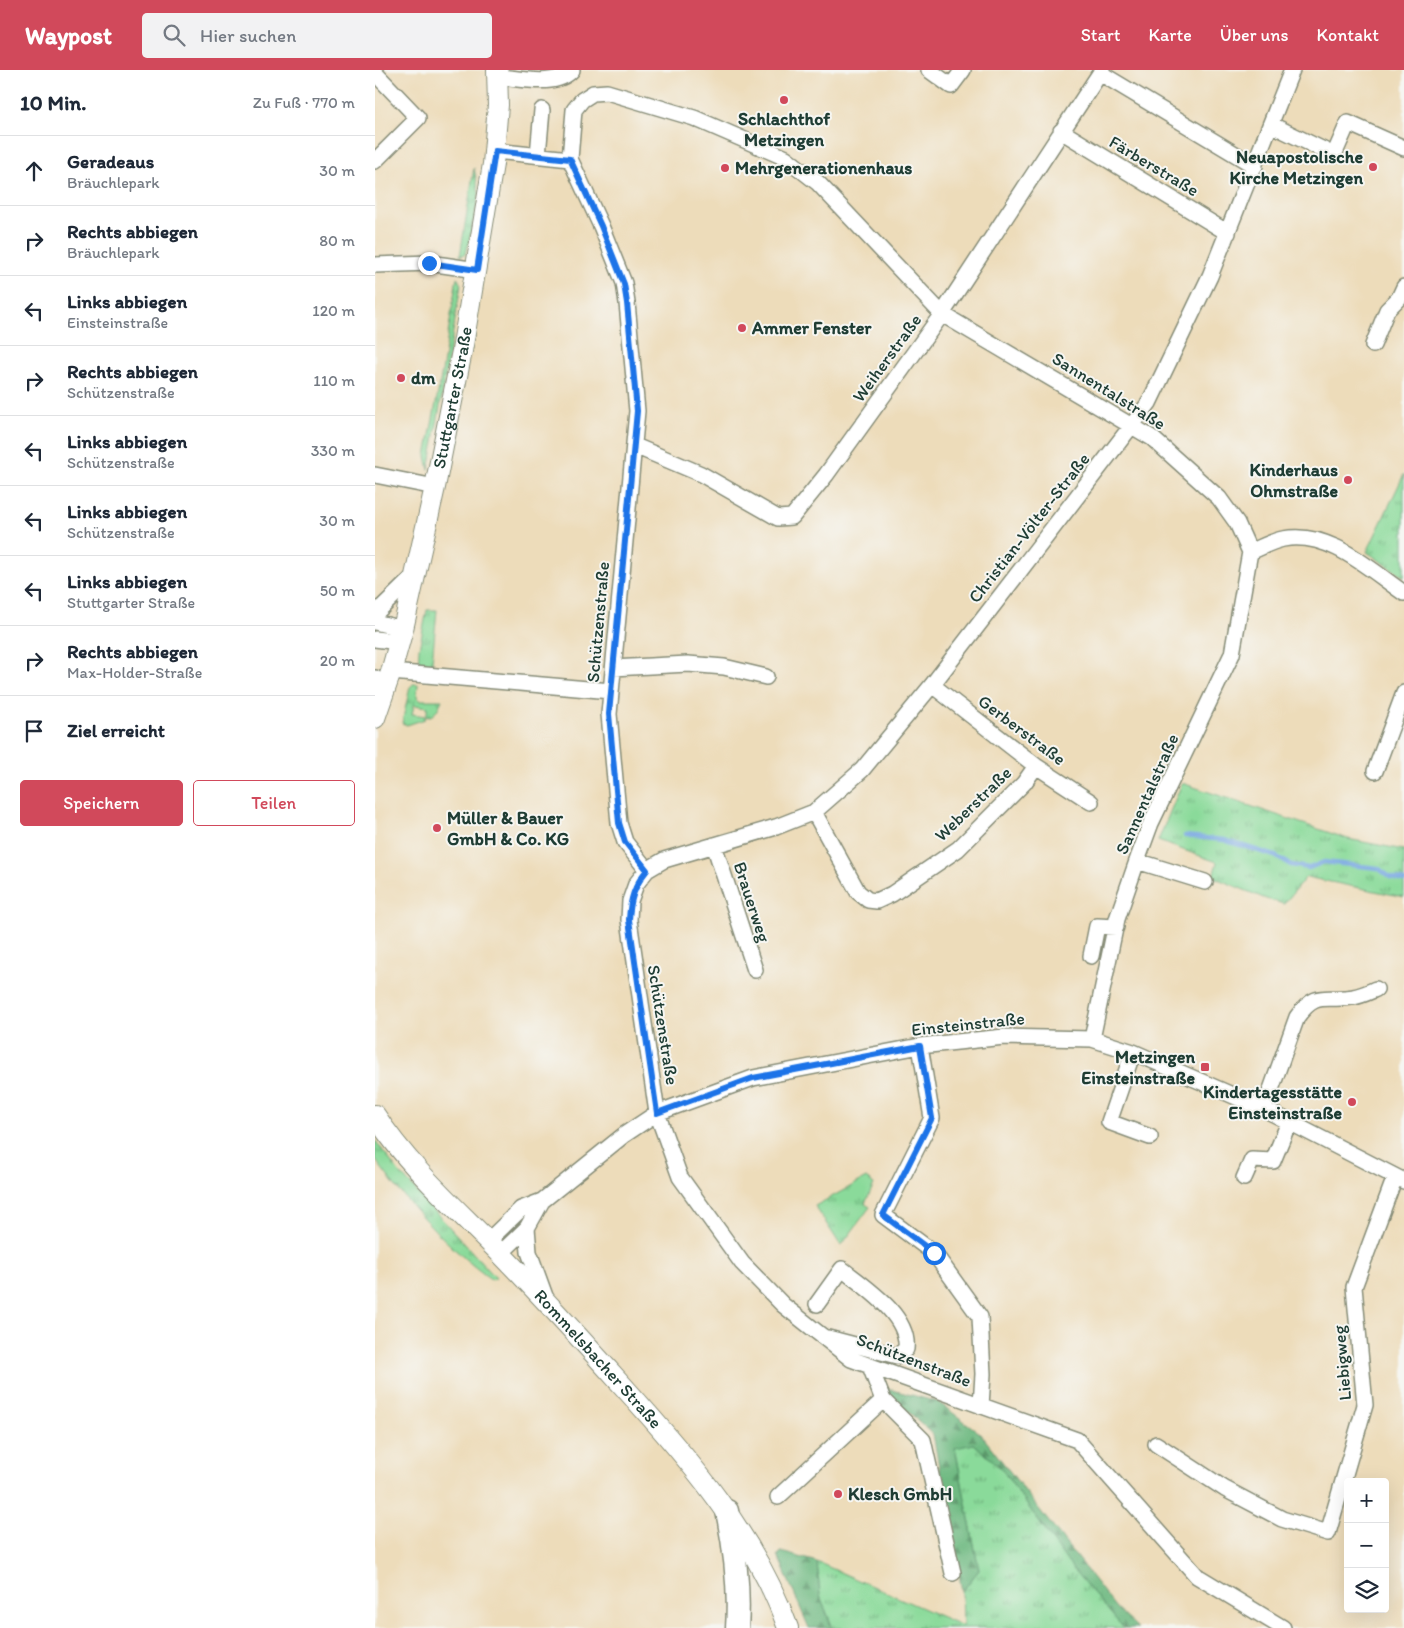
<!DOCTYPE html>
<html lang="de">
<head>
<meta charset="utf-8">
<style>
  body { margin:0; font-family:Itim,sans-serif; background:#f2f2f3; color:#1f2937 }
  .controls { position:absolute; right:15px; bottom:15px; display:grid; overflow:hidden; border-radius:5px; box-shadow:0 5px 20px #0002 }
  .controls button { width:45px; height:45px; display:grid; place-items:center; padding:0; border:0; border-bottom:1px solid #e0e1e3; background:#fff; color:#1f2937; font:25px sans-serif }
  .stop { position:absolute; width:15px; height:15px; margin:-11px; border:4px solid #1a73e8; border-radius:50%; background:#fff }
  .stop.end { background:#1a73e8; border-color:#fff; box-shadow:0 1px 5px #0008 }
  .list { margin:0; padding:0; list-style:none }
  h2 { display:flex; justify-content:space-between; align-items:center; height:65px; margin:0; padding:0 20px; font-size:21px }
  h2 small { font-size:16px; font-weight:400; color:#747a83 }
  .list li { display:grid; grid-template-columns:32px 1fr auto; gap:15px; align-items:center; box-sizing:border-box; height:70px; padding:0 20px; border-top:1px solid #e0e1e3 }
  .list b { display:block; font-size:19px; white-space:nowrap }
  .list p { margin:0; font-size:16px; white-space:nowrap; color:#747a83 }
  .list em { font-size:16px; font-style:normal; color:#747a83 }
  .actions { display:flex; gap:10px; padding:15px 20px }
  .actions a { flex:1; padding:11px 0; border:1px solid #d1495b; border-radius:5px; text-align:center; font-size:18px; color:#d1495b }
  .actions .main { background:#d1495b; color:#fff }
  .icon { flex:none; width:28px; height:28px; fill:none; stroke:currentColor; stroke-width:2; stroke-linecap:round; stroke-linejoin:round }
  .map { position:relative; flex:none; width:1029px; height:1558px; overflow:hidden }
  header { display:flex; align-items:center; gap:30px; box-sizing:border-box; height:70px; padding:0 25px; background:#d1495b; color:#fff }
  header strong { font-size:24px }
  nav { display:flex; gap:28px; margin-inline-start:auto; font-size:18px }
  .search { width:350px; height:45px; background:#f2f2f3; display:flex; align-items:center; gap:12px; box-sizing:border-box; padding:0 18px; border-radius:5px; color:#747a83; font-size:19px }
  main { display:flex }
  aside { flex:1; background:#fff }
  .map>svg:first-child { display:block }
  .grass { fill:url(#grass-tufts); stroke:#548c67 }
  .forest { fill:url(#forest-firs); stroke:#477c5b }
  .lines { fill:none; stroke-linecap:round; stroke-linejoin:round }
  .stream { stroke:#77a7e1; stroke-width:4.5 }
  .minor-casing { stroke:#868c77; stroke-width:18 }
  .major-casing { stroke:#868c77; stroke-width:22 }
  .highway-casing { stroke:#868c77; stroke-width:25 }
  .minor { stroke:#fff; stroke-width:15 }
  .major { stroke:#fff; stroke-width:20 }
  .highway { stroke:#fff; stroke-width:22 }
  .route { stroke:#1a73e8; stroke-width:6 }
  .poi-dot { fill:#d1495b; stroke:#f6f6f2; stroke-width:2 }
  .labels { text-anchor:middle; stroke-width:4; stroke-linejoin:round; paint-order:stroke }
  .poi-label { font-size:18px; font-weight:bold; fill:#1f3d34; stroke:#f6f6f2; text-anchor:start }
  .street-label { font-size:18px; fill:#1f3d34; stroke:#f6f6f2 }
</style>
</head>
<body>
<header>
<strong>Waypost</strong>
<div class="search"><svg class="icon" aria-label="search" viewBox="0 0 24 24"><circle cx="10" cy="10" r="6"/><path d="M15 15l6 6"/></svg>Hier suchen</div>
<nav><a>Start</a><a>Karte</a><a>Über uns</a><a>Kontakt</a></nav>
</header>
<main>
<aside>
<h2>10 Min.<small>Zu Fuß · 770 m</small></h2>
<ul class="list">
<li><svg class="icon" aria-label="ahead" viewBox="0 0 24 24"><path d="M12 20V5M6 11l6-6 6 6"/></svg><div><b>Geradeaus</b><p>Bräuchlepark</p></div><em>30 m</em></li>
<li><svg class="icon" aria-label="right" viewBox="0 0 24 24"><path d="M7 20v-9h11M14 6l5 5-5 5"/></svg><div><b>Rechts abbiegen</b><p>Bräuchlepark</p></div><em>80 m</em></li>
<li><svg class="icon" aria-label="left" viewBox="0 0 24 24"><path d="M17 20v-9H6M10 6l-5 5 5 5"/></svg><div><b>Links abbiegen</b><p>Einsteinstraße</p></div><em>120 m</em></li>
<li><svg class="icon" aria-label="right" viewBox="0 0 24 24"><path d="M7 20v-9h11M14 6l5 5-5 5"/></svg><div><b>Rechts abbiegen</b><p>Schützenstraße</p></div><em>110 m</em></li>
<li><svg class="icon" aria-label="left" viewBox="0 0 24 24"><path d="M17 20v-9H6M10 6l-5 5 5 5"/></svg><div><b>Links abbiegen</b><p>Schützenstraße</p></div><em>330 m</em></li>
<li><svg class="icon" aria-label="left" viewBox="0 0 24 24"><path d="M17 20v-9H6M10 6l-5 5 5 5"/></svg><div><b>Links abbiegen</b><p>Schützenstraße</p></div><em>30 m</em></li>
<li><svg class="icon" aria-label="left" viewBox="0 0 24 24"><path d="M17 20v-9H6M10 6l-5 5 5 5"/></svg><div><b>Links abbiegen</b><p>Stuttgarter Straße</p></div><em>50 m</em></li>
<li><svg class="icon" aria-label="right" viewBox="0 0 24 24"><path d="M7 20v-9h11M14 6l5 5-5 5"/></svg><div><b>Rechts abbiegen</b><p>Max-Holder-Straße</p></div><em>20 m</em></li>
<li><svg class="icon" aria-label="arrive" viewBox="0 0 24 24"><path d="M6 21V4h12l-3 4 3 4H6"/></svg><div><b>Ziel erreicht</b></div></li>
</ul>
<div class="actions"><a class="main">Speichern</a><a>Teilen</a></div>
</aside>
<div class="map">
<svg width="1029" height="1558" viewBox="0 0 1029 1558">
  <defs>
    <pattern id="grass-tufts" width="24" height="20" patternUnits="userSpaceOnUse" patternTransform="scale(1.25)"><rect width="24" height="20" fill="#8ada9a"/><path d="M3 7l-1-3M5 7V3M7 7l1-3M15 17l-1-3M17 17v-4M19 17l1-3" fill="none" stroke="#70b27e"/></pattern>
    <pattern id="forest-firs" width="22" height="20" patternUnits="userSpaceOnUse" patternTransform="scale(1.25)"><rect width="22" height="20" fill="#6fba82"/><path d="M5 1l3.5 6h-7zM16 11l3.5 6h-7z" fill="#5b986b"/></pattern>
  </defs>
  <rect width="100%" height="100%" fill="#f6f6f2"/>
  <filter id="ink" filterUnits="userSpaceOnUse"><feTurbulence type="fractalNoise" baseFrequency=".02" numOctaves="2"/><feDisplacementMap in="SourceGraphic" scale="10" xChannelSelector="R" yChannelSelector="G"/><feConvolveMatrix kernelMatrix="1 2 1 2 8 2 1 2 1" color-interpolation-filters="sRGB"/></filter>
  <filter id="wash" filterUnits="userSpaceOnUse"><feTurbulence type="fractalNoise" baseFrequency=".0096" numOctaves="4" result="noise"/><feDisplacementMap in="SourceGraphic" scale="20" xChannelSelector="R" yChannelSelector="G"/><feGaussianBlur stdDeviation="1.12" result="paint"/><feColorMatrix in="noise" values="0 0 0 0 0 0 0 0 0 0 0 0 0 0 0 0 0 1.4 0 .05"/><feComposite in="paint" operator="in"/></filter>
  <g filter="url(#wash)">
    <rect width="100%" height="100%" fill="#eddcba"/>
    <path class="grass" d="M99 98 104 124 92 180 90 184 85 186Z
      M82 207 86 215 54 400 51 386 68 296Z
      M1029 404V507L992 482Z
      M52 540H62L56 602 43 601 44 579Z
      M38 614H43L42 627 45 630H67C63 638 61 646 51 647L53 637 39 635 37 644 50 646V649L32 655 27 653 35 617Z
      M807 713 973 769 1029 780V827L931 807 909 834 891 829 838 807 842 792 783 771Z
      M0 1070 23 1101 121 1208 117 1210C78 1183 27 1128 0 1089Z
      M491 1108 499 1114 490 1134 495 1137 466 1176 440 1136Z
      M599 1374 626 1398 697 1498 749 1558H458L445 1526 442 1492 588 1556 587 1521 604 1500 580 1377Z"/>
    <path class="forest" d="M506 1317 563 1332 605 1363 741 1538 763 1558H749L744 1553 697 1498 626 1398 599 1374 580 1378 604 1500 587 1521 558 1364Z
      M406 1482 442 1492 445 1526 457 1558H434L403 1486Z"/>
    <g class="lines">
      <path class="stream" d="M810 766 849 770 900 786 916 795 934 798 949 792 1003 798 1015 807 1029 811"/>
    </g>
  </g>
  <g filter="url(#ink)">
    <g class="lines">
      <g class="minor-casing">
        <path id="minor" d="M554 0 576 16 588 0
          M0 3 43 48 0 91
          M725 3 880 96
          M123 7C144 8 181 18 197 0
          M897 55 959 85 973 53 1029 78
          M686 61 853 163
          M120 81 195 89
          M163 85 167 40
          M0 195 54 193 102 200
          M998 275 1012 240 1024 228 1029 217
          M260 376 326 404 403 448 417 447 451 405 567 244 727 0
          M0 405 60 417
          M875 482C885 478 897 471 908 469 954 460 994 499 1029 523
          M0 544 38 507
          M0 552 28 559
          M0 569 24 572
          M238 598 313 594 349 597 391 607
          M16 602 236 621
          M0 608 6 631
          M557 615 661 696 716 732
          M1000 701 1029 623
          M439 742 483 822 493 830 502 831 517 824 583 779 649 713 661 696
          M339 775 380 900
          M762 791 830 812
          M272 800 250 772 244 753 234 644 262 341 252 233 249 213 226 156 195 89 199 40 207 30 218 23 232 22 319 48 411 88 443 113 567 244 777 368 844 428 862 453 875 482 857 584 776 753 762 791 742 849 717 969
          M716 886 722 856 741 857
          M545 976 557 1048 508 1145 559 1183 605 1247 608 1304 606 1336
          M758 982 734 1052 775 1067
          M889 1039 922 947C942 919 951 932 978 927 986 926 994 922 1001 919
          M869 1108 877 1090 898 1091 914 1052
          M152 1158 154 1182 170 1226
          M113 1171 146 1139 167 1131 249 1065 282 1043 378 1008 545 976 629 967 717 969 758 982 889 1039 1029 1111
          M125 1184 152 1158 167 1131
          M442 1234 467 1199C490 1217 535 1246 531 1279L522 1286 453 1268
          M495 1296 508 1330 548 1370 578 1503
          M781 1374 850 1419 907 1449 953 1463 990 1335 979 1217 1020 1107
          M403 1427 508 1330
          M908 1558 822 1506 702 1370 476 1289 408 1235 367 1193 305 1107 282 1043 254 850 255 831 261 814 272 800 289 790 401 757 439 742 487 700 557 615 774 333 835 206 917 0"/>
      </g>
      <g class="major-casing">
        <g id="major">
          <path id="s1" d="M0 648 16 602 28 559 60 417 87 281 118 94 123 35 122 0"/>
          <path id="s2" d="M0 1045C31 1093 73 1131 113 1171 160 1218 204 1267 248 1316 313 1388 380 1465 413 1558"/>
        </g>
      </g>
      <g class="highway-casing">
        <path id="highway" d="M352 1441C360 1480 365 1518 362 1558"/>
      </g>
      <use href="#minor" class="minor"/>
      <use href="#major" class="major"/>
      <use href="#highway" class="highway"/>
    </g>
  </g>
  <g class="lines" filter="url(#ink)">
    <path class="route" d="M54 193 102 200 120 81 195 89 226 156 249 214 252 233 262 341 234 644 244 753 250 772 272 800C259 816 255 830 254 850L282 1043 378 1008 545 976 557 1048 508 1145 559 1183"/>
  </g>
  <g class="poi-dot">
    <circle cx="409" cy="30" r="5"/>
    <circle cx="998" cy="97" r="5"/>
    <circle cx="350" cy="98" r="5"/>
    <circle cx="367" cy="258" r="5"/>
    <circle cx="26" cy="308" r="5"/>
    <circle cx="973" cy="410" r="5"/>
    <circle cx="62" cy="758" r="5"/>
    <rect x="825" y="992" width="10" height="10" rx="2.5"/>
    <circle cx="977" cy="1032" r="5"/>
    <circle cx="463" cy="1424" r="5"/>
  </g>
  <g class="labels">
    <g class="poi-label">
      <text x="409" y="55" text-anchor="middle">Schlachthof<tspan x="409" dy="21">Metzingen</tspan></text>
      <text x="988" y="93" text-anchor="end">Neuapostolische<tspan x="988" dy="21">Kirche Metzingen</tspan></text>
      <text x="360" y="104">Mehrgenerationenhaus</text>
      <text x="377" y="264">Ammer Fenster</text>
      <text x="36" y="314">dm</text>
      <text x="963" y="406" text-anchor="end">Kinderhaus<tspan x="963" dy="21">Ohmstraße</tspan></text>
      <text x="72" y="754">Müller &amp; Bauer<tspan x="72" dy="21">GmbH &amp; Co. KG</tspan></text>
      <text x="820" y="993" text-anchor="end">Metzingen<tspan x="820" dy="21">Einsteinstraße</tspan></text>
      <text x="967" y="1028" text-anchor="end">Kindertagesstätte<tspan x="967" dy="21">Einsteinstraße</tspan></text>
      <text x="473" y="1430">Klesch GmbH</text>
    </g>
    <g class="street-label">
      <text transform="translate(779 96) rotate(31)" y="6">Färberstraße</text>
      <text transform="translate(512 288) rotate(-54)" y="6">Weiherstraße</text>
      <text transform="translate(734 321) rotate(32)" y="6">Sannentalstraße</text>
      <text dy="6" stroke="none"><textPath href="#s1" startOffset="330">Stuttgarter Straße</textPath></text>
      <text transform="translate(654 458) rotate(-52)" y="6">Christian-Völter-Straße</text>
      <text transform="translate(223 552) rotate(-85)" y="6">Schützenstraße</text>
      <text transform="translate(647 660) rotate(37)" y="6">Gerberstraße</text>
      <text transform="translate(772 724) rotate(-66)" y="6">Sannentalstraße</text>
      <text transform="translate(598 734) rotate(-44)" y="6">Weberstraße</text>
      <text transform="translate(377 832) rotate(72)" y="6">Brauerweg</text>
      <text transform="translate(593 954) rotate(-6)" y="6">Einsteinstraße</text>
      <text transform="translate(288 955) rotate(81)" y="6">Schützenstraße</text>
      <text dy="6" stroke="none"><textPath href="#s2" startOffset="331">Rommelsbacher Straße</textPath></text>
      <text transform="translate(539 1290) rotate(21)" y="6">Schützenstraße</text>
      <text transform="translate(967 1293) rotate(-95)" y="6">Liebigweg</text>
    </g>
  </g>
</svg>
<div class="controls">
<button>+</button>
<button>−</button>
<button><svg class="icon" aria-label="layers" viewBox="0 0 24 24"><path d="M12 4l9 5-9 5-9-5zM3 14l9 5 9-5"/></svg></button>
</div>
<div class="stop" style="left:559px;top:1183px"></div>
<div class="stop end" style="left:54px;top:193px"></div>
</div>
</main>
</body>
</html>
